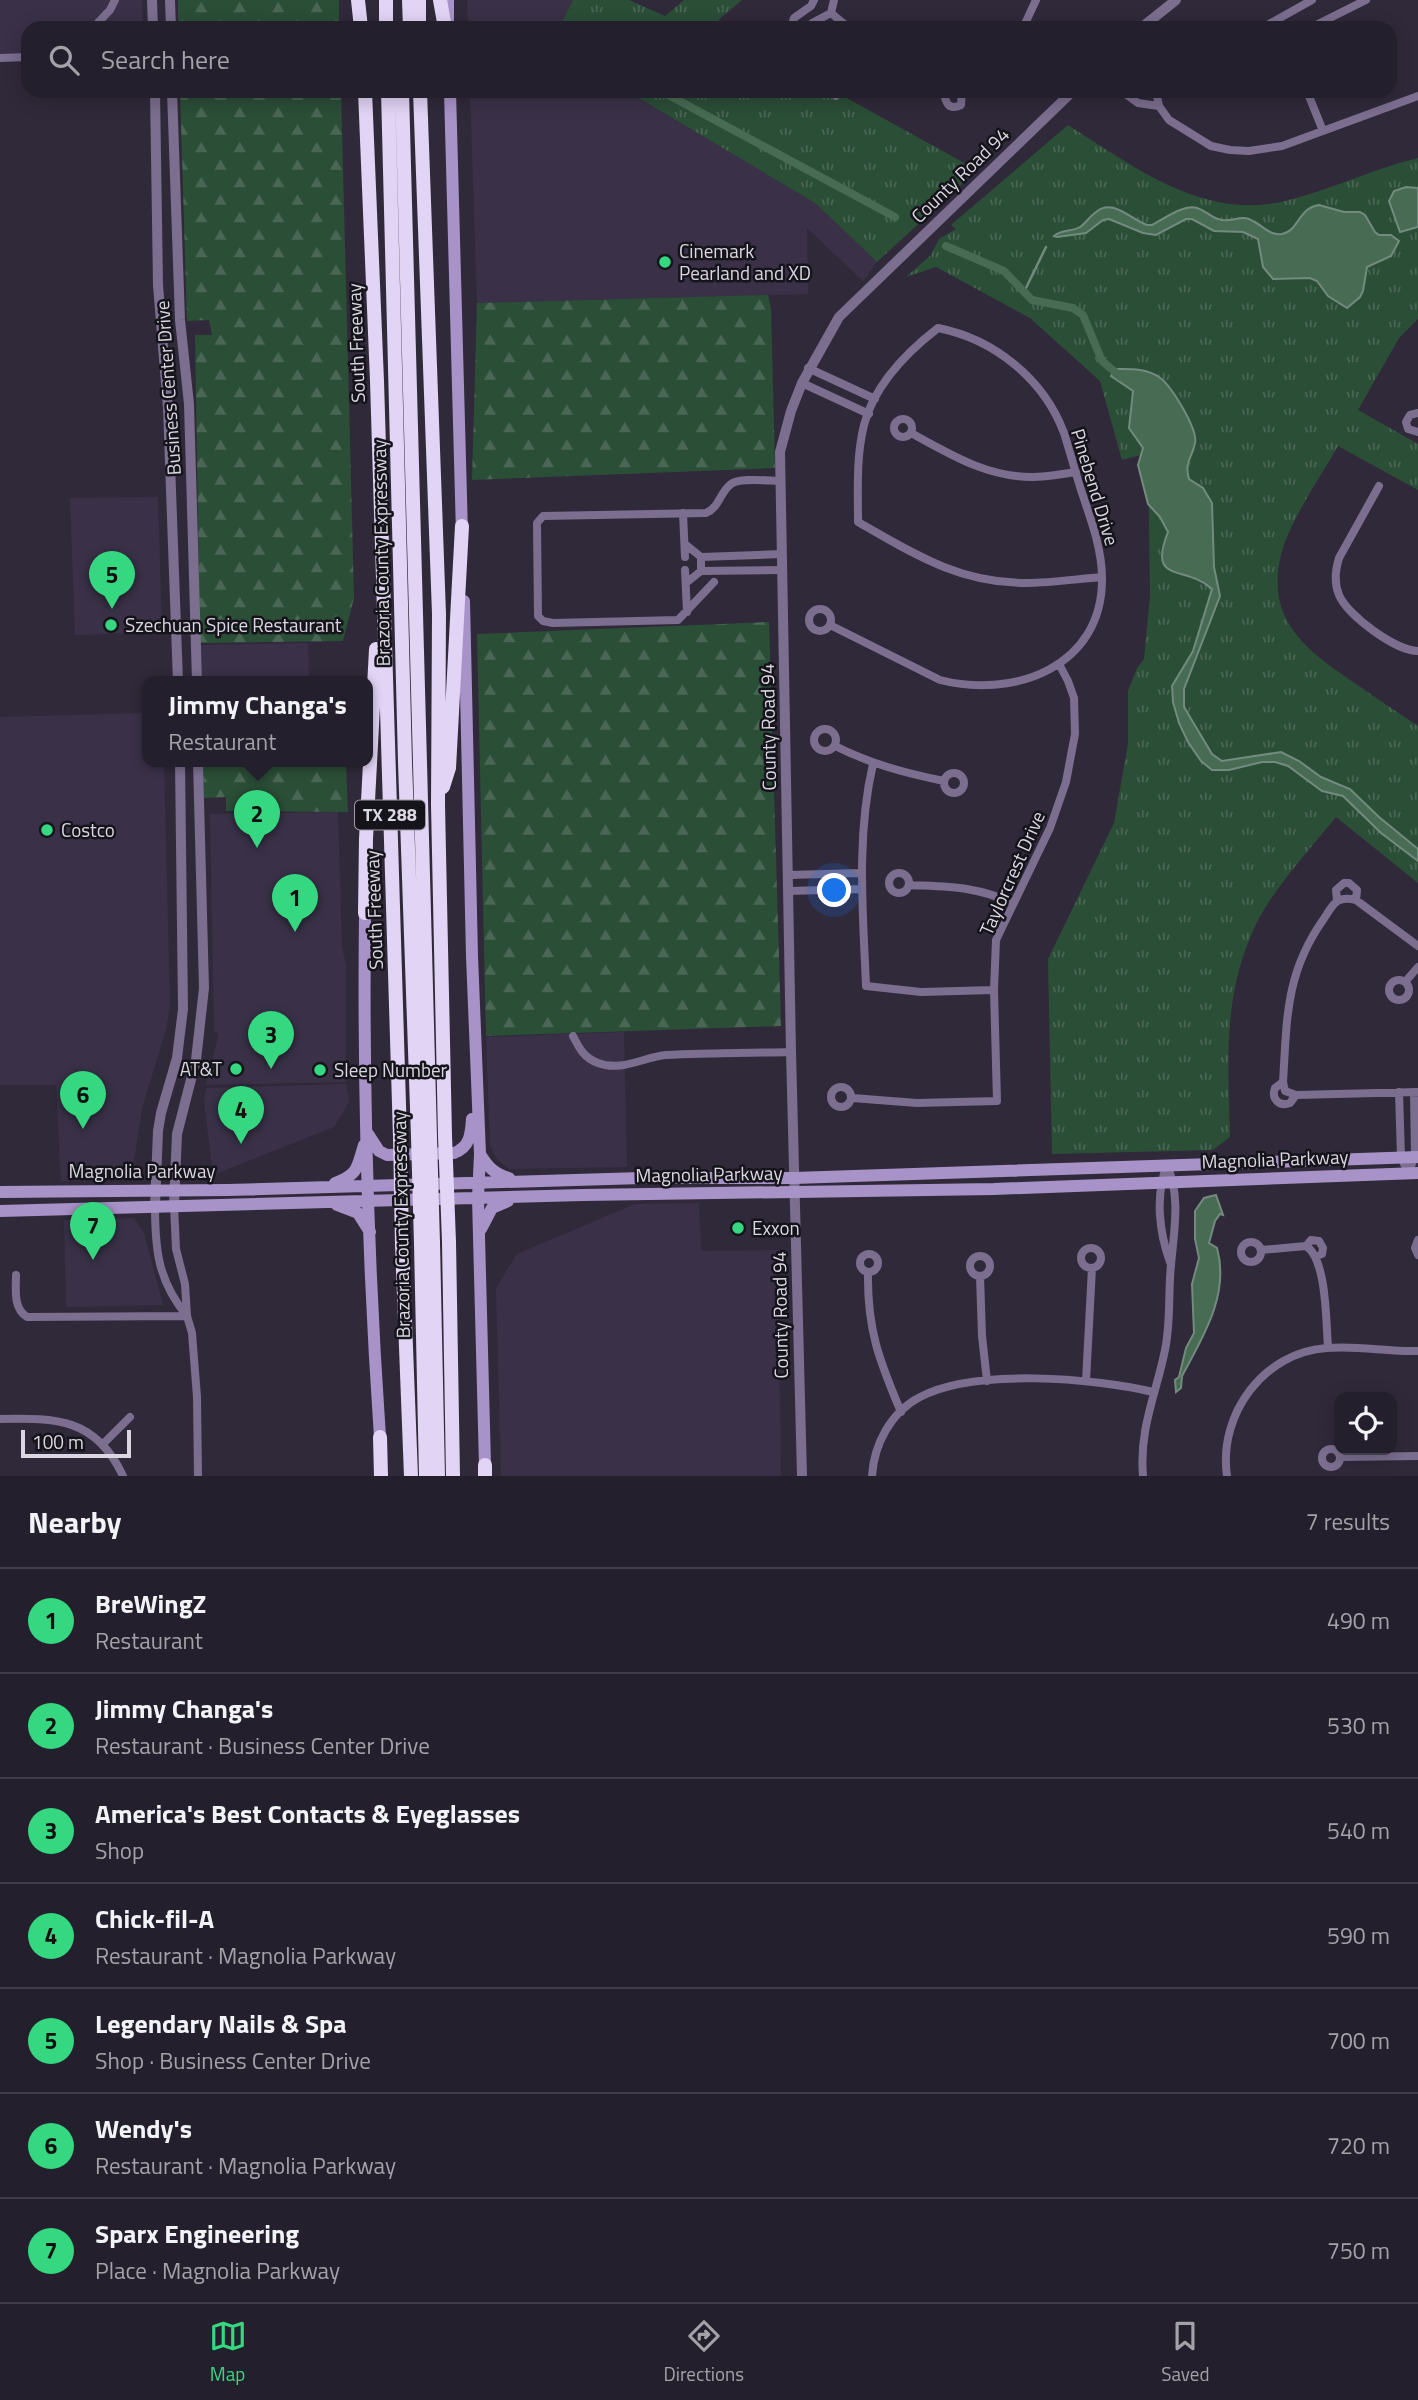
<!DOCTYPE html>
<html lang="en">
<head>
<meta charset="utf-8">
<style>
  body { margin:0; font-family:"Titillium Web",sans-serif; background:#2c2734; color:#f1f3f6 }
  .controls { position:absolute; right:21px; bottom:21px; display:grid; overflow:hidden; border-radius:14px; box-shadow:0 4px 18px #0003 }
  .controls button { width:63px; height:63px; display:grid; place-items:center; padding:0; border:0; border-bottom:2px solid #413d48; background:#241f2c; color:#f1f3f6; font:35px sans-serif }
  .scale { position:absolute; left:21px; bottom:18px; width:110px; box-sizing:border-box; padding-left:7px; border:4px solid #dbd7e2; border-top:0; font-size:19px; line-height:24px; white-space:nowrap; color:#dbd7e2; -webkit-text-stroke:5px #16141b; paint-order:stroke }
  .you { position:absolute; left:835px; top:891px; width:24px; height:24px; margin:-18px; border:5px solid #fff; border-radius:50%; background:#1a73e8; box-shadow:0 0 0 10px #1a73e833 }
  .badge { display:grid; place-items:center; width:46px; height:46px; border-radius:50%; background:#35d881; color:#111; font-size:23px; font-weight:700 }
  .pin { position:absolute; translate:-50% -58px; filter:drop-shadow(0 2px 4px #0008) }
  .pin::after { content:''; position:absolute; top:37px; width:24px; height:21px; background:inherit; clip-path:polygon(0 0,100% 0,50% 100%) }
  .popup { position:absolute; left:142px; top:676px; width:231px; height:91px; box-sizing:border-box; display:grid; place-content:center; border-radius:14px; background:#241f2c; filter:drop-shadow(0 2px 5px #0005); font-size:23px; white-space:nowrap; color:#a3a2a9 }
  .popup b { font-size:26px; color:#f1f3f6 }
  .popup::after { content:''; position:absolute; left:50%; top:100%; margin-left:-14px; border:14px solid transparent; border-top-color:#241f2c }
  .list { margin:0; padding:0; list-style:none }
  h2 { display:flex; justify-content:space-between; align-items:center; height:91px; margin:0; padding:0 28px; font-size:30px }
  h2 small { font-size:23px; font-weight:400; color:#a3a2a9 }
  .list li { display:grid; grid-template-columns:46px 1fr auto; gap:21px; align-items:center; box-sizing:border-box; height:105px; padding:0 28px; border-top:2px solid #413d48 }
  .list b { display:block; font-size:26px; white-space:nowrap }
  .list p { margin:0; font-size:23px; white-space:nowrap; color:#a3a2a9 }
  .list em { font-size:23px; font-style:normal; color:#a3a2a9 }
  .icon { flex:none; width:38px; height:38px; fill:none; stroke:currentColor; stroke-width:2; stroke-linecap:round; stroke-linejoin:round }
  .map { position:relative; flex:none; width:1418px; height:1476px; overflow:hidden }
  .search { position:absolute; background:#241f2c; box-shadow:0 4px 18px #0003; left:21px; right:21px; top:21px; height:77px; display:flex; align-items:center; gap:18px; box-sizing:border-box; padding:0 24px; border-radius:21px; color:#a3a2a9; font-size:26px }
  .sheet { height:826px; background:#241f2c }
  nav { display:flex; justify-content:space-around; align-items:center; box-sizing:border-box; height:98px; border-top:2px solid #413d48; background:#241f2c; font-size:19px; color:#a3a2a9 }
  nav a { display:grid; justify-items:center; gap:4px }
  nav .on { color:#35d881 }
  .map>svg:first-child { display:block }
  .built { fill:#3a3148 }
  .grass { fill:url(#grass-tufts) }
  .forest { fill:url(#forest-firs) }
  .water { fill:#476b53; stroke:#738b7e; stroke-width:2 }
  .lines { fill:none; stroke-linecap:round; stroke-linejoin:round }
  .stream { stroke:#738b7e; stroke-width:2.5 }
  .canal { stroke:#476b53; stroke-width:8 }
  .minor { stroke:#7b6e8f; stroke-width:8 }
  .tertiary { stroke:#7b6e8f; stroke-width:10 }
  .secondary { stroke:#a893c8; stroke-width:12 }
  .motorway { stroke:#e1d4f5; stroke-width:14 }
  .motorway-bridge { stroke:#e1d4f5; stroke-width:14 }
  .poi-dot { fill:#35d881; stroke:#16141b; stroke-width:2.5 }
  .labels { text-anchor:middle; stroke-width:5; stroke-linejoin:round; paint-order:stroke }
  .shield { fill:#16141b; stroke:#a09ca6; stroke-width:2 }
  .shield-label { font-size:18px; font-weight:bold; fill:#dbd7e2 }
  .street-label { font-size:19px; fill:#dbd7e2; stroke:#16141b }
  .poi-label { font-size:19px; fill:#dbd7e2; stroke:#16141b; text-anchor:start }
</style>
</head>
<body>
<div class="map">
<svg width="1418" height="1476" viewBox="0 0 1418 1476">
  <defs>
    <pattern id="grass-tufts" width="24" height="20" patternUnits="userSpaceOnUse" patternTransform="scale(1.75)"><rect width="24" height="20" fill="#2b4e37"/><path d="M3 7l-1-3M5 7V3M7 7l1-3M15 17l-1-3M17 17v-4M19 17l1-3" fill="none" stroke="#496754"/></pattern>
    <pattern id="forest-firs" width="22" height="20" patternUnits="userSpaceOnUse" patternTransform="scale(1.75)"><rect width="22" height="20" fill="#2b4e37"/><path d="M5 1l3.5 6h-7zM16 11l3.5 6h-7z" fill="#496754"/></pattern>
  </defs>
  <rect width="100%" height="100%" fill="#30293a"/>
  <path class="built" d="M0 0H142L143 28H28V60L0 61Z
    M467 0H573L559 28H468Z
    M470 91H627L815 203 877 262 863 281 807 228 808 294 477 303Z
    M158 497 162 632 75 635 70 498Z
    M308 643 309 682H202L201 645Z
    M147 713V762H164L170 1007 166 1029 142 1109 131 1180 61 1181 56 1085H0V717Z
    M338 812 342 947 346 965V1082L206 1085 219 1033 214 1032 210 814Z
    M624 1032 627 1167 509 1169 497 1159 490 1146 486 1037Z
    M346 1084 349 1102 334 1127 213 1175 204 1101 206 1088Z
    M699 1203 701 1251 778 1250 781 1476H501L496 1288 517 1254 635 1204Z
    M134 1218 144 1233 163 1305 66 1307 64 1220Z"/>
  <path class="grass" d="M573 0H629L665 16 684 0H742L718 20 744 28H559Z
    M627 91H834L977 170 877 262 815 203Z
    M1068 125C1133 166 1203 221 1285 201 1330 190 1373 169 1418 158V319L1399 338 1358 410 1418 444V490L1338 446C1321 476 1288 524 1281 555 1265 622 1308 651 1356 684 1376 698 1397 712 1418 726V883L1336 817C1311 848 1276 886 1258 920 1222 993 1228 1058 1230 1137L1213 1150 1052 1154 1048 959 1114 823 1128 744V691L1137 668 1144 659 1150 595 1148 453 1122 460 1100 381 1030 318 936 267 906 277 931 255 939 239 956 229 951 225Z"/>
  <path class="forest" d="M178 0H339V28H178Z
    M180 91H341L354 598 343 641 200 643 195 335H212L209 320 187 321Z
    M768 295 771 308 775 468 472 480 477 303Z
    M769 622 781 1026 486 1036 477 634Z
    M203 762H346L348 812 226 811V797L204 798Z"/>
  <path class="water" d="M1406 187 1418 188V227L1400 232 1389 201 1394 191Z
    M1319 205 1344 212H1360L1365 215 1375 232 1379 235H1391L1399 241 1391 256 1367 267 1363 291 1360 297 1347 308 1328 296 1317 281 1310 278 1273 279 1263 267 1258 239 1243 232 1214 231 1192 219H1186L1156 235 1143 233 1109 219 1103 220 1086 233 1057 237 1054 236C1062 229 1071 232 1080 227 1086 223 1090 216 1096 212 1113 198 1130 219 1147 225H1152C1164 219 1183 204 1197 208 1207 211 1212 219 1222 220 1233 222 1242 214 1253 221 1263 226 1270 236 1282 234 1299 231 1298 208 1319 205Z
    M1116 369C1130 369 1146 368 1159 377 1171 385 1198 429 1195 443 1192 459 1184 461 1189 479L1203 488 1212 503 1214 567 1220 596 1184 689V707L1212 754 1222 761 1281 752 1299 761 1321 777 1350 789 1379 817 1418 849V861L1381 833 1343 796 1322 791 1288 766 1275 762H1262L1229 770H1212L1201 761 1188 742 1179 723 1173 702 1172 686 1193 651 1212 589C1185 564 1147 585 1168 532L1160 517 1148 504 1138 465 1143 448 1129 428 1133 391 1111 376Z
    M1216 1195 1223 1215 1220 1214 1215 1221 1209 1243 1217 1248C1230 1294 1203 1337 1182 1376L1181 1388 1176 1392 1175 1380 1179 1377 1186 1348 1194 1333 1192 1284 1199 1258 1195 1239V1211L1204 1198Z"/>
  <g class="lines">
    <path class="stream" d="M1024 292 1046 247"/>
    <path class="canal" d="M661 91 895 217
      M946 246 1004 271 1032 300 1073 308 1083 315 1102 361 1121 377"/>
    <path class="minor" d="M831 13 849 28
      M93 28 110 10 115 0
      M791 28 794 18 811 6 814 0
      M809 28 812 23 831 13 834 0
      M1023 28 1036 0
      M1262 28 1312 0
      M1310 28 1366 0
      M0 58 28 57
      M944 91C945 102 948 111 961 105L962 91
      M1127 91V95L1138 103 1159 106
      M1156 91 1159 106 1169 120 1211 146 1230 150 1249 151 1282 146 1418 96
      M1307 91 1323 131
      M836 96 839 91
      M808 368 875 399
      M802 383 869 414
      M1418 413 1410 415 1406 422 1408 429 1418 432
      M894 428a9 9 0 1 1 18 0a9 9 0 1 1-18 0Z
      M911 433C950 454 986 477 1032 477 1047 477 1061 474 1076 472
      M1379 486 1339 558C1335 571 1334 583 1339 595 1348 616 1396 651 1418 651
      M683 513 685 557
      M685 544 701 557V571
      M701 557 782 554
      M685 570 687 612
      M714 582 678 620 553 623 543 621 538 616 537 523 543 516 706 513C719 508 720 492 731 484 739 477 770 481 781 481
      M686 583 701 571 783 570
      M809 620a11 11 0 1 1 22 0a11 11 0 1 1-22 0Z
      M830 625 940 680C1014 699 1103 667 1102 578 1102 548 1090 517 1081 490 1075 471 1070 452 1064 433 1044 379 994 339 938 328 907 352 874 386 864 425 856 457 858 490 858 522 914 554 959 583 1026 583 1051 583 1077 579 1102 577
      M814 740a11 11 0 1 1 22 0a11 11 0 1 1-22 0Z
      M835 746C871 764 905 773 944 781
      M873 764C856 837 863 912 866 986L921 992 994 990
      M944 783a10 10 0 1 1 20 0a10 10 0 1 1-20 0Z
      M889 883a10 10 0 1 1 20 0a10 10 0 1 1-20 0Z
      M788 875 861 873
      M909 885C950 887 975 886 1013 903
      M788 891 862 889
      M1337 900 1336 890 1344 883H1349L1357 890 1356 900
      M1418 946 1356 900C1336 895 1333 905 1323 920 1285 974 1287 1020 1283 1082L1285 1091 1296 1095 1418 1092
      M1389 990a10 10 0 1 1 20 0a10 10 0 1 1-20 0Z
      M1405 982 1418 967
      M573 1036C579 1048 584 1058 598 1063 621 1072 644 1057 666 1055 708 1053 749 1053 791 1052
      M1283 1082 1275 1088C1271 1099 1279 1107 1290 1103L1296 1095
      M831 1097a10 10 0 1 1 20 0a10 10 0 1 1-20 0Z
      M1399 1092 1401 1157 1408 1173
      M852 1098 917 1103 997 1101 994 990 996 940 1050 828 1066 782 1075 734 1074 698 1068 681 1059 664
      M1167 1165C1155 1195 1159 1232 1170 1262
      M1408 1173 1415 1157 1414 1092
      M174 1205 176 1249 185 1284 187 1316 192 1333 197 1397 198 1476
      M155 1206C155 1250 158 1281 187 1316
      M1418 1240 1415 1248 1418 1255
      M1241 1252a10 10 0 1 1 20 0a10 10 0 1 1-20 0Z
      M1306 1246 1311 1240 1319 1241 1323 1248 1322 1254 1316 1256
      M1081 1258a10 10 0 1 1 20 0a10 10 0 1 1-20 0Z
      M1261 1250 1306 1246C1327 1259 1326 1324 1328 1347
      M860 1263a9 9 0 1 1 18 0a9 9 0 1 1-18 0Z
      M970 1266a10 10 0 1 1 20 0a10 10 0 1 1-20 0Z
      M868 1272C867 1329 879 1360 901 1412
      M16 1275C16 1290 13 1308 27 1317L187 1316
      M980 1276 982 1336 987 1381
      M1086 1381 1092 1268
      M0 1419C57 1418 96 1418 123 1476
      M103 1444 130 1417
      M1322 1458a9 9 0 1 1 18 0a9 9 0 1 1-18 0Z
      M1341 1457 1418 1456
      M872 1476C874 1444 891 1412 920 1397 974 1368 1094 1378 1153 1392
      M1143 1476C1139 1428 1156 1395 1165 1350 1171 1321 1168 1293 1171 1265 1174 1230 1181 1197 1167 1165
      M1227 1476C1218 1414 1264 1352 1327 1348 1356 1345 1388 1352 1418 1351"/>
    <path class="tertiary" d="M152 0 153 28
      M170 0 171 28
      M1141 28 1176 0
      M155 91 158 285 168 408 178 682
      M172 91 180 320 189 404 197 682
      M174 1205 177 1134 196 1060 204 988 198 762
      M155 1206 158 1131 161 1113 177 1058 183 1009 180 762
      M802 1476 791 1052 780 452 791 411 802 383 839 317 1073 91"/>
    <path class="secondary" d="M448 0V21
      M450 91 462 534
      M464 601 472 956 480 1154 478 1198 485 1465
      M365 913C363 1087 368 1263 380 1437
      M368 1134 379 1151 387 1155 454 1153C470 1147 471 1134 472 1119
      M480 1154C487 1166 494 1174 509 1178
      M335 1183C359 1174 357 1167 364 1145
      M0 1192 228 1190 642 1178H794L1418 1157
      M337 1205 358 1213 370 1232
      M0 1211 583 1195 994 1189 1418 1173
      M481 1229 492 1208 508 1201"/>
    <path class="motorway" d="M358 0 361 28
      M386 0V28
      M409 0 410 28
      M419 0V23
      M440 0 445 28
      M365 91 377 381 400 1137
      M388 91 405 762 418 1137
      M402 91 430 1137
      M420 91 439 614 438 805 445 1136
      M443 787 449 768 462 526
      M365 913 366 839 376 649
      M449 1242 453 1476
      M433 1243 438 1476
      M402 1244 411 1476
      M421 1244 426 1476
      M380 1437 381 1476
      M485 1465V1476"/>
    <path class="motorway-bridge" d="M445 1136 449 1242
      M400 1137 402 1244
      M418 1137 421 1244
      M430 1137 433 1243"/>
  </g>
  <g class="poi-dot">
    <circle cx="665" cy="262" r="7"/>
    <circle cx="111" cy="625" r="7"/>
    <circle cx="47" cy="830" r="7"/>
    <circle cx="236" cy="1069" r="7"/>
    <circle cx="320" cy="1070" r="7"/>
    <circle cx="738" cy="1228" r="7"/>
  </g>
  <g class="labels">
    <rect class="shield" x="355" y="800.5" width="70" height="29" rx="5"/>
    <g class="shield-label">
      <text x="390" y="821">TX 288</text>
    </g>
    <g class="street-label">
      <text transform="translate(960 175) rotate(-44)" y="7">County Road 94</text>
      <text transform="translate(356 343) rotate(-92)" y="7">South Freeway</text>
      <text transform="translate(168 388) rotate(-94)" y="7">Business Center Drive</text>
      <text transform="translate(1095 487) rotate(73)" y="7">Pinebend Drive</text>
      <text transform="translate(381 553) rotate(-91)" y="7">Brazoria County Expressway</text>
      <text transform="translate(768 727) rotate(-91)" y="7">County Road 94</text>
      <text transform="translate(1012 873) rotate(-66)" y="7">Taylorcrest Drive</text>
      <text transform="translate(374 910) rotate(-92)" y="7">South Freeway</text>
      <text transform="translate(1275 1159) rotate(-2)" y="7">Magnolia Parkway</text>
      <text x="142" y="1178">Magnolia Parkway</text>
      <text transform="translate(709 1174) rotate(-1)" y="7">Magnolia Parkway</text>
      <text transform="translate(401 1225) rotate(-91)" y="7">Brazoria County Expressway</text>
      <text transform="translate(780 1315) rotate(-91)" y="7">County Road 94</text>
    </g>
    <g class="poi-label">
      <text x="679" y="258">Cinemark<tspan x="679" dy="22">Pearland and XD</tspan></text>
      <text x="125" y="632">Szechuan Spice Restaurant</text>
      <text x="61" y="837">Costco</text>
      <text x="222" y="1076" text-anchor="end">AT&amp;T</text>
      <text x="334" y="1077">Sleep Number</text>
      <text x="752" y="1235">Exxon</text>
    </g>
  </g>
</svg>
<div class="controls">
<button><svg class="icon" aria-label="locate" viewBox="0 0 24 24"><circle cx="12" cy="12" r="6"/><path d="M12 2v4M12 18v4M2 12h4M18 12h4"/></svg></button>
</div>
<div class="scale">100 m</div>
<div class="you"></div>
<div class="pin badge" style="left:295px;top:932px">1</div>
<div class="pin badge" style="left:257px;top:848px">2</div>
<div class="popup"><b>Jimmy Changa's</b>Restaurant</div>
<div class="pin badge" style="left:271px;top:1069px">3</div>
<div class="pin badge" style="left:241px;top:1144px">4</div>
<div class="pin badge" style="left:112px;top:609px">5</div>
<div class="pin badge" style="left:83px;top:1129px">6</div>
<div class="pin badge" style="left:93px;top:1260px">7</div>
<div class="search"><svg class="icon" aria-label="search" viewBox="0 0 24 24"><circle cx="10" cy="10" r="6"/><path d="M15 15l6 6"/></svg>Search here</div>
</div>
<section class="sheet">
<h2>Nearby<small>7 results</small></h2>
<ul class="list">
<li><span class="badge">1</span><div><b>BreWingZ</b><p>Restaurant</p></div><em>490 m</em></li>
<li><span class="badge">2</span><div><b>Jimmy Changa's</b><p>Restaurant · Business Center Drive</p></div><em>530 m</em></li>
<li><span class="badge">3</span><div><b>America's Best Contacts &amp; Eyeglasses</b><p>Shop</p></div><em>540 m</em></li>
<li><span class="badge">4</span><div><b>Chick-fil-A</b><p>Restaurant · Magnolia Parkway</p></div><em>590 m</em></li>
<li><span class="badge">5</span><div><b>Legendary Nails &amp; Spa</b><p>Shop · Business Center Drive</p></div><em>700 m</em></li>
<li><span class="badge">6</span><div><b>Wendy's</b><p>Restaurant · Magnolia Parkway</p></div><em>720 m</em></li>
<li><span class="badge">7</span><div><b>Sparx Engineering</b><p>Place · Magnolia Parkway</p></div><em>750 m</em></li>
</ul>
</section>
<nav>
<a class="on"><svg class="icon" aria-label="map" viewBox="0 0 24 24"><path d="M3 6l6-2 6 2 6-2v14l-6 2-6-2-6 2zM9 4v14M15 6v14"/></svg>Map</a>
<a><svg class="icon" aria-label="directions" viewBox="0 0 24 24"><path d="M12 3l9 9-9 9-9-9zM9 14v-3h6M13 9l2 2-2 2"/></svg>Directions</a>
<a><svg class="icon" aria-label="saved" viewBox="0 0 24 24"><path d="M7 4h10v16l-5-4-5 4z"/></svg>Saved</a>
</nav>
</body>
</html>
